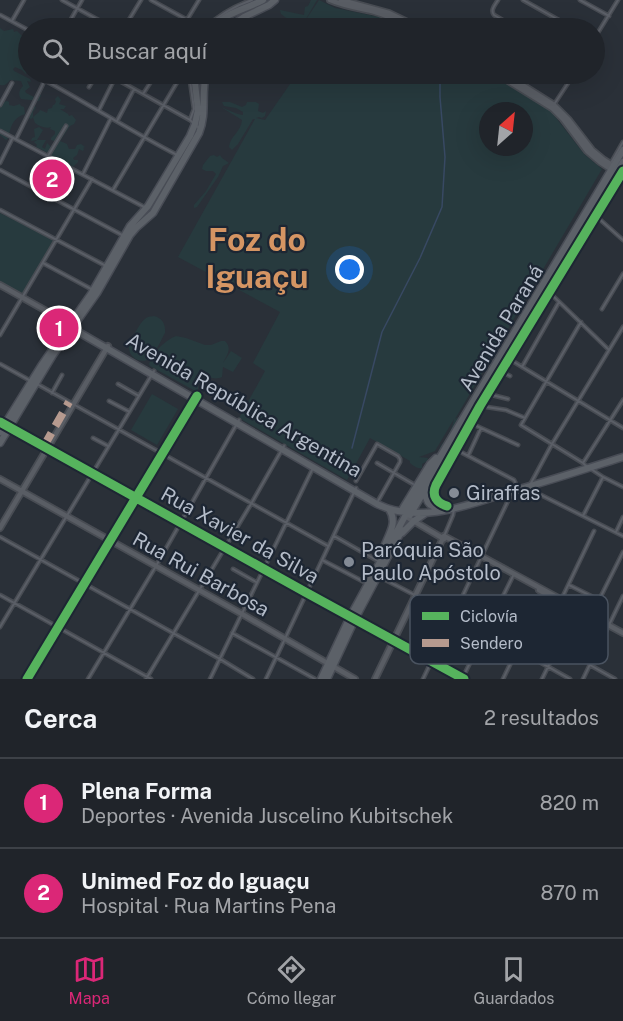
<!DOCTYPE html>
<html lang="es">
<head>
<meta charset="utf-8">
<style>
  body { margin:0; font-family:"Public Sans",sans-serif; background:#282c32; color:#f1f3f6 }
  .compass { position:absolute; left:479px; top:102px; width:54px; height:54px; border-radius:50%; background:#20242a; box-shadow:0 6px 24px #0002; rotate:27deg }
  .you { position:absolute; left:350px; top:270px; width:21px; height:21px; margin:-15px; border:4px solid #fff; border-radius:50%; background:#1a73e8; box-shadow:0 0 0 9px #1a73e833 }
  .badge { display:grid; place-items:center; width:39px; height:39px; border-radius:50%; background:#db2777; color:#fff; font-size:20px; font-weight:700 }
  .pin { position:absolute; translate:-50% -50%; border:3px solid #fff; box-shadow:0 2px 6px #0006 }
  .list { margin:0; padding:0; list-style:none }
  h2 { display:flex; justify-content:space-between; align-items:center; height:78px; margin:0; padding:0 24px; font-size:26px }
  h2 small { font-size:20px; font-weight:400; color:#a2a4a8 }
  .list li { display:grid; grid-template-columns:39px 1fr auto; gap:18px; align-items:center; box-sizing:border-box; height:90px; padding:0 24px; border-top:2px solid #3d4147 }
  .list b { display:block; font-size:22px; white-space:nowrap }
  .list p { margin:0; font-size:20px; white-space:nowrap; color:#a2a4a8 }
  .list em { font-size:20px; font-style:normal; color:#a2a4a8 }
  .icon { flex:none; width:33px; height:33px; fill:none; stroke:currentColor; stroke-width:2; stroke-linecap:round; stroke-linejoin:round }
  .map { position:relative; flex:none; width:623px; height:679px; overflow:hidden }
  .search { position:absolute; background:#20242a; box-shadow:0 6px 24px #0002; left:18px; right:18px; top:18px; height:66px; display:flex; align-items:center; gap:15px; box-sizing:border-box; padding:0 21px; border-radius:33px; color:#a2a4a8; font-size:22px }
  .sheet { height:258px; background:#20242a }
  nav { display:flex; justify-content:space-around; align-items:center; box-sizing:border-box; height:84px; border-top:2px solid #3d4147; background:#20242a; font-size:16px; color:#a2a4a8 }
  nav a { display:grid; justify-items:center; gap:3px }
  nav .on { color:#db2777 }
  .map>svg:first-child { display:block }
  .green { fill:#273a3e; fill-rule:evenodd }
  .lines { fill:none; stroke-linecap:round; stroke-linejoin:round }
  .stream { stroke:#384963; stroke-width:1.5 }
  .street-casing { stroke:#484c53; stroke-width:5 }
  .secondary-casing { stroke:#484c53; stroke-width:8 }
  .primary-casing { stroke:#484c55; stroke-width:9 }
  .street { stroke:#5a5e66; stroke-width:2 }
  .secondary { stroke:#595d64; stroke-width:4.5 }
  .primary { stroke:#5c6168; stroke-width:6 }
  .quiet { stroke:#b69a8f; stroke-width:8; stroke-dasharray:15 8; stroke-linecap:butt }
  .cycleway-casing { stroke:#1d2633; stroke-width:13 }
  .cycleway { stroke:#56b35d; stroke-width:9 }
  .poi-dot { fill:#848b96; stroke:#1d2633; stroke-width:2 }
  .labels { text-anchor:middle; stroke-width:4.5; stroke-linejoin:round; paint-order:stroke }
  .street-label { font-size:20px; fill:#b4bcc9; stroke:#1d2633 }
  .poi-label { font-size:20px; fill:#b4bcc9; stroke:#1d2633; text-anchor:start }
  .town-label { font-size:32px; font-weight:bold; fill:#d59563; stroke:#1d2633 }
  .key { fill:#1d2633; stroke:#4a5360; stroke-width:1.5 }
  .key-label { font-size:16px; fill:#b4bcc9 }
</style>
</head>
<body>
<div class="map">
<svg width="623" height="679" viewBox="0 0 623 679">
  <rect width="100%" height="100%" fill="#2a3038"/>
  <path class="green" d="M311 0H317L303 24 319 0 335 8 380 17 405 28H292L293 23 281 14 280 10 304 15 305 7 308 6Z
    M0 28 4 31 13 29 14 32 17 31 25 39 28 38V68L26 74 22 70 15 67 13 69 14 71 30 79 31 82 27 81 30 87 25 91 26 93 34 97V99L38 97 39 95H41L39 101 21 99C18 94 19 90 23 86L21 81 10 80C7 84 5 86 0 85Z
    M297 74H489L550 110 584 154 602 169 455 419 462 415H472L471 419 456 443 439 452C440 445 442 444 446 439 450 433 453 425 454 419L435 451 419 457 428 458 427 461 422 464V468C417 469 414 466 410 463V461L370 438 347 480 239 418 265 371 253 363 280 312 178 257 255 119H253L238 144 232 150 229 147C230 136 241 132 242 120L221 107C229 110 235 114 243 115V112L236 108 224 106 222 102H230L242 107 246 105 247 102H256L259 104 258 111 263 113 266 111 265 116 262 118 259 117 256 118 265 120ZM488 111H524V147H488Z
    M58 96 61 100 59 104 66 106 64 109H60L68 114 69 116 72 115 76 120 74 124 70 126 60 141 67 144 69 149H75L77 145 81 144 85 147 83 148 84 149 83 151 79 149 77 155 73 158 74 160H78V162L73 167 56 161H49L39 153 44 152 49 156 48 153 36 147 37 145 34 142 37 140 31 141 32 138 35 137 34 129 39 127 43 130 37 140H46L42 147 45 149 47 143 51 147 55 146 57 142 51 140V138L55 134V131L50 129 51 127C46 129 39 126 35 123L33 117 31 119 29 118V114L34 106 36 107 33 112V117L39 112 40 110 47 113 48 109 52 108 53 105H54L56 102 55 99Z
    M7 101 9 102V105L14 106 20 104 21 106 24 107 25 114C14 118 12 123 9 134L11 136 6 140 0 135V103Z
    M214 155 217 157 220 155 222 158 229 163 223 166 218 177 197 207 194 208V205L206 191 216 174 213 171H206L202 169 203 165 210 156Z
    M0 213 55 240 22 295 0 283Z
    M154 316C162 318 166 324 165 333 161 340 156 352 150 358 142 365 129 358 129 348 129 343 140 322 145 319 148 316 150 317 154 316Z
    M176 336 186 338 205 345H211L221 341H225C233 349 226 356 223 363L231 351 242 358 233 372 223 367 222 377C214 381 207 375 199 377L198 382V391L197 392 150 366 149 364C154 351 164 341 176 336Z
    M152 394 178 409 157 445 131 430Z"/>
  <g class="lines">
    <path class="stream" d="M352 448 382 332 420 258 442 207 445 157 440 97V78L442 74"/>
    <g class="street-casing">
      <path id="street" d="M62 0 113 28
        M151 0 202 28
        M498 0C495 5 490 10 494 15L516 28
        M523 0 573 28
        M580 0 609 16
        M0 15 28 30
        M12 21 24 0
        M66 28 82 0
        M124 28 141 0
        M182 28 199 0
        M205 28C219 15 234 6 252 0
        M594 39 618 0
        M78 74 92 82
        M107 74 190 120 200 129
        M189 74 194 109 190 120
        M44 80C89 104 132 132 177 155
        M89 87 97 74
        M143 94 156 74
        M555 103 574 74
        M0 105 12 83
        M99 110 115 78
        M117 121 134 89
        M0 131 146 208
        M16 139 43 84 45 74
        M48 156 66 126
        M0 163 12 139
        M611 163 623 142
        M0 170 122 235
        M83 174 111 118
        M113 190 182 74
        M0 210 106 266
        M596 216 623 240
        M43 263 93 290
        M549 292 608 349
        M602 309 623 274
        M581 322 521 425 583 463 585 465 603 477 623 487
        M0 335 92 179
        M50 348 64 321
        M509 359 623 428
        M0 364 29 380
        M522 367 559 302
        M502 372 510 376
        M37 384 328 546
        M118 384 139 396
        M52 393 62 375
        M488 394 508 399
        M109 401 128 411
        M480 406 506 410 525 418
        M470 423 518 445
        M10 427 348 615
        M93 438 108 446
        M468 456 481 428
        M377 463 413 484
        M583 463 623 400
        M445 468 480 406 621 175
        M442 473C435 487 427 500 447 506
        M356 481 377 444 398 456 400 459V462L378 501
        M531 483 552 444 623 327
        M529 489 623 536
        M583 516 603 477
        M616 532 623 517
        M445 534 453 515 454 509
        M334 536 378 561
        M0 537 220 659 253 679
        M322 560 368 584
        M233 569 256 582
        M378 576 486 632 570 679
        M569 585 599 600 623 552
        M0 595 151 679
        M562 598 594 531
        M356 620 464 679
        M0 627 154 371
        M232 633 315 679
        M590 665 615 679
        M27 679 197 396
        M88 679 156 566 239 420
        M146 679 251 504 284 446
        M210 679 313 468
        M266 679 356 488
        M423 679 516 484 514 480 455 449
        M462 679 514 574
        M503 679 545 592
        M542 679 575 612
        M583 679 623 596"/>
    </g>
    <g class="secondary-casing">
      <path id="secondary" d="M330 0C344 6 358 8 372 11 387 15 399 21 412 28
        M341 0 389 13 420 28
        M497 74 552 108 563 119 587 151 600 162 623 177
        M505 74 554 105 568 119 592 150 604 160 623 172
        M0 285 66 322 70 323
        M0 479 242 614 355 679
        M405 516 444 539
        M0 528 108 346
        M539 590 584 615
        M375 679 444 536 623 633"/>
    </g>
    <g class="primary-casing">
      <path id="primary" d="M211 28C227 12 244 10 263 0
        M228 28 244 17 269 5 275 0
        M68 326 377 504C421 526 473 503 516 490 552 480 588 468 623 457
        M0 432 41 366 91 294 130 226 148 206 190 136 195 124 198 110 194 74
        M0 443 53 355 97 293 130 235 136 228 153 213 199 133C207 114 201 94 206 74
        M434 476 444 470
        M426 490C425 499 428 506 437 508
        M403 508 430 464 436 458
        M410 515 548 284 623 162
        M402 533 414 521 426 513
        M384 547C389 533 398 523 389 509
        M321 679 350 617 409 509 623 150
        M327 679 355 619 402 530"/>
    </g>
    <use href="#street" class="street"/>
    <use href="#secondary" class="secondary"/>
    <use href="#primary" class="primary"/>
    <path class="quiet" d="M44 446 69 402"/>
    <g class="cycleway-casing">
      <path id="cycleway" d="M0 422 307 593 464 679
        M447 506C437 503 431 496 436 485L480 406 623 171
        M27 679 197 396"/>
    </g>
    <use href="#cycleway" class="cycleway"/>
  </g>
  <g class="poi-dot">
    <circle cx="454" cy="493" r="6"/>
    <circle cx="349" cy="562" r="6"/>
  </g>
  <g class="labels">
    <g class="street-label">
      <text transform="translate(501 328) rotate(-59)" y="7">Avenida Paraná</text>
      <text transform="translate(244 405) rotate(30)" y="7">Avenida República Argentina</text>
      <text transform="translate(240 535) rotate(29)" y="7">Rua Xavier da Silva</text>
      <text transform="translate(201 574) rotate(29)" y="7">Rua Rui Barbosa</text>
    </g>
    <g class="poi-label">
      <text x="466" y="500">Giraffas</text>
      <text x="361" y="557">Paróquia São<tspan x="361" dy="23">Paulo Apóstolo</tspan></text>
    </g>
    <g class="town-label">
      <text x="257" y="251">Foz do<tspan x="257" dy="37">Iguaçu</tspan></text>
    </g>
  </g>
  <rect x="410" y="595" width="198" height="69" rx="9" class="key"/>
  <rect x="422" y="612" width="27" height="8" fill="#56b35d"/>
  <rect x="422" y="639" width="27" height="8" fill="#b69a8f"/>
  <g class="key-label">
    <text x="460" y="622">Ciclovía</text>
    <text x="460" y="649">Sendero</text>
  </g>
</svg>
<svg class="compass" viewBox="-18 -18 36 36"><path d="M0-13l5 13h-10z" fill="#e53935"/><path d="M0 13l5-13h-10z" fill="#a2a4a8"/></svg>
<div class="you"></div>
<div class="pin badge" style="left:59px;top:328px">1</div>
<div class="pin badge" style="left:52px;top:179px">2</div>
<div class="search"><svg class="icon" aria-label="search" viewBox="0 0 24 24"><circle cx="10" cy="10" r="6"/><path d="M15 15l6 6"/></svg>Buscar aquí</div>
</div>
<section class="sheet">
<h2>Cerca<small>2 resultados</small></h2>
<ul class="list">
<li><span class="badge">1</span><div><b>Plena Forma</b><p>Deportes · Avenida Juscelino Kubitschek</p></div><em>820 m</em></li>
<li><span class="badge">2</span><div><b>Unimed Foz do Iguaçu</b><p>Hospital · Rua Martins Pena</p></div><em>870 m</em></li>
</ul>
</section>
<nav>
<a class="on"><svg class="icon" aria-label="map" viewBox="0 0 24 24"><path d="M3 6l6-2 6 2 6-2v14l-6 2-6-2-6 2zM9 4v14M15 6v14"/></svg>Mapa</a>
<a><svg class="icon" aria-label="directions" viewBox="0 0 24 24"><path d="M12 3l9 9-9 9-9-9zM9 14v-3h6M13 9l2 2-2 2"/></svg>Cómo llegar</a>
<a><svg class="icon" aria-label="saved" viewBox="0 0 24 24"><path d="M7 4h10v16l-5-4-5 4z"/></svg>Guardados</a>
</nav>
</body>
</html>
